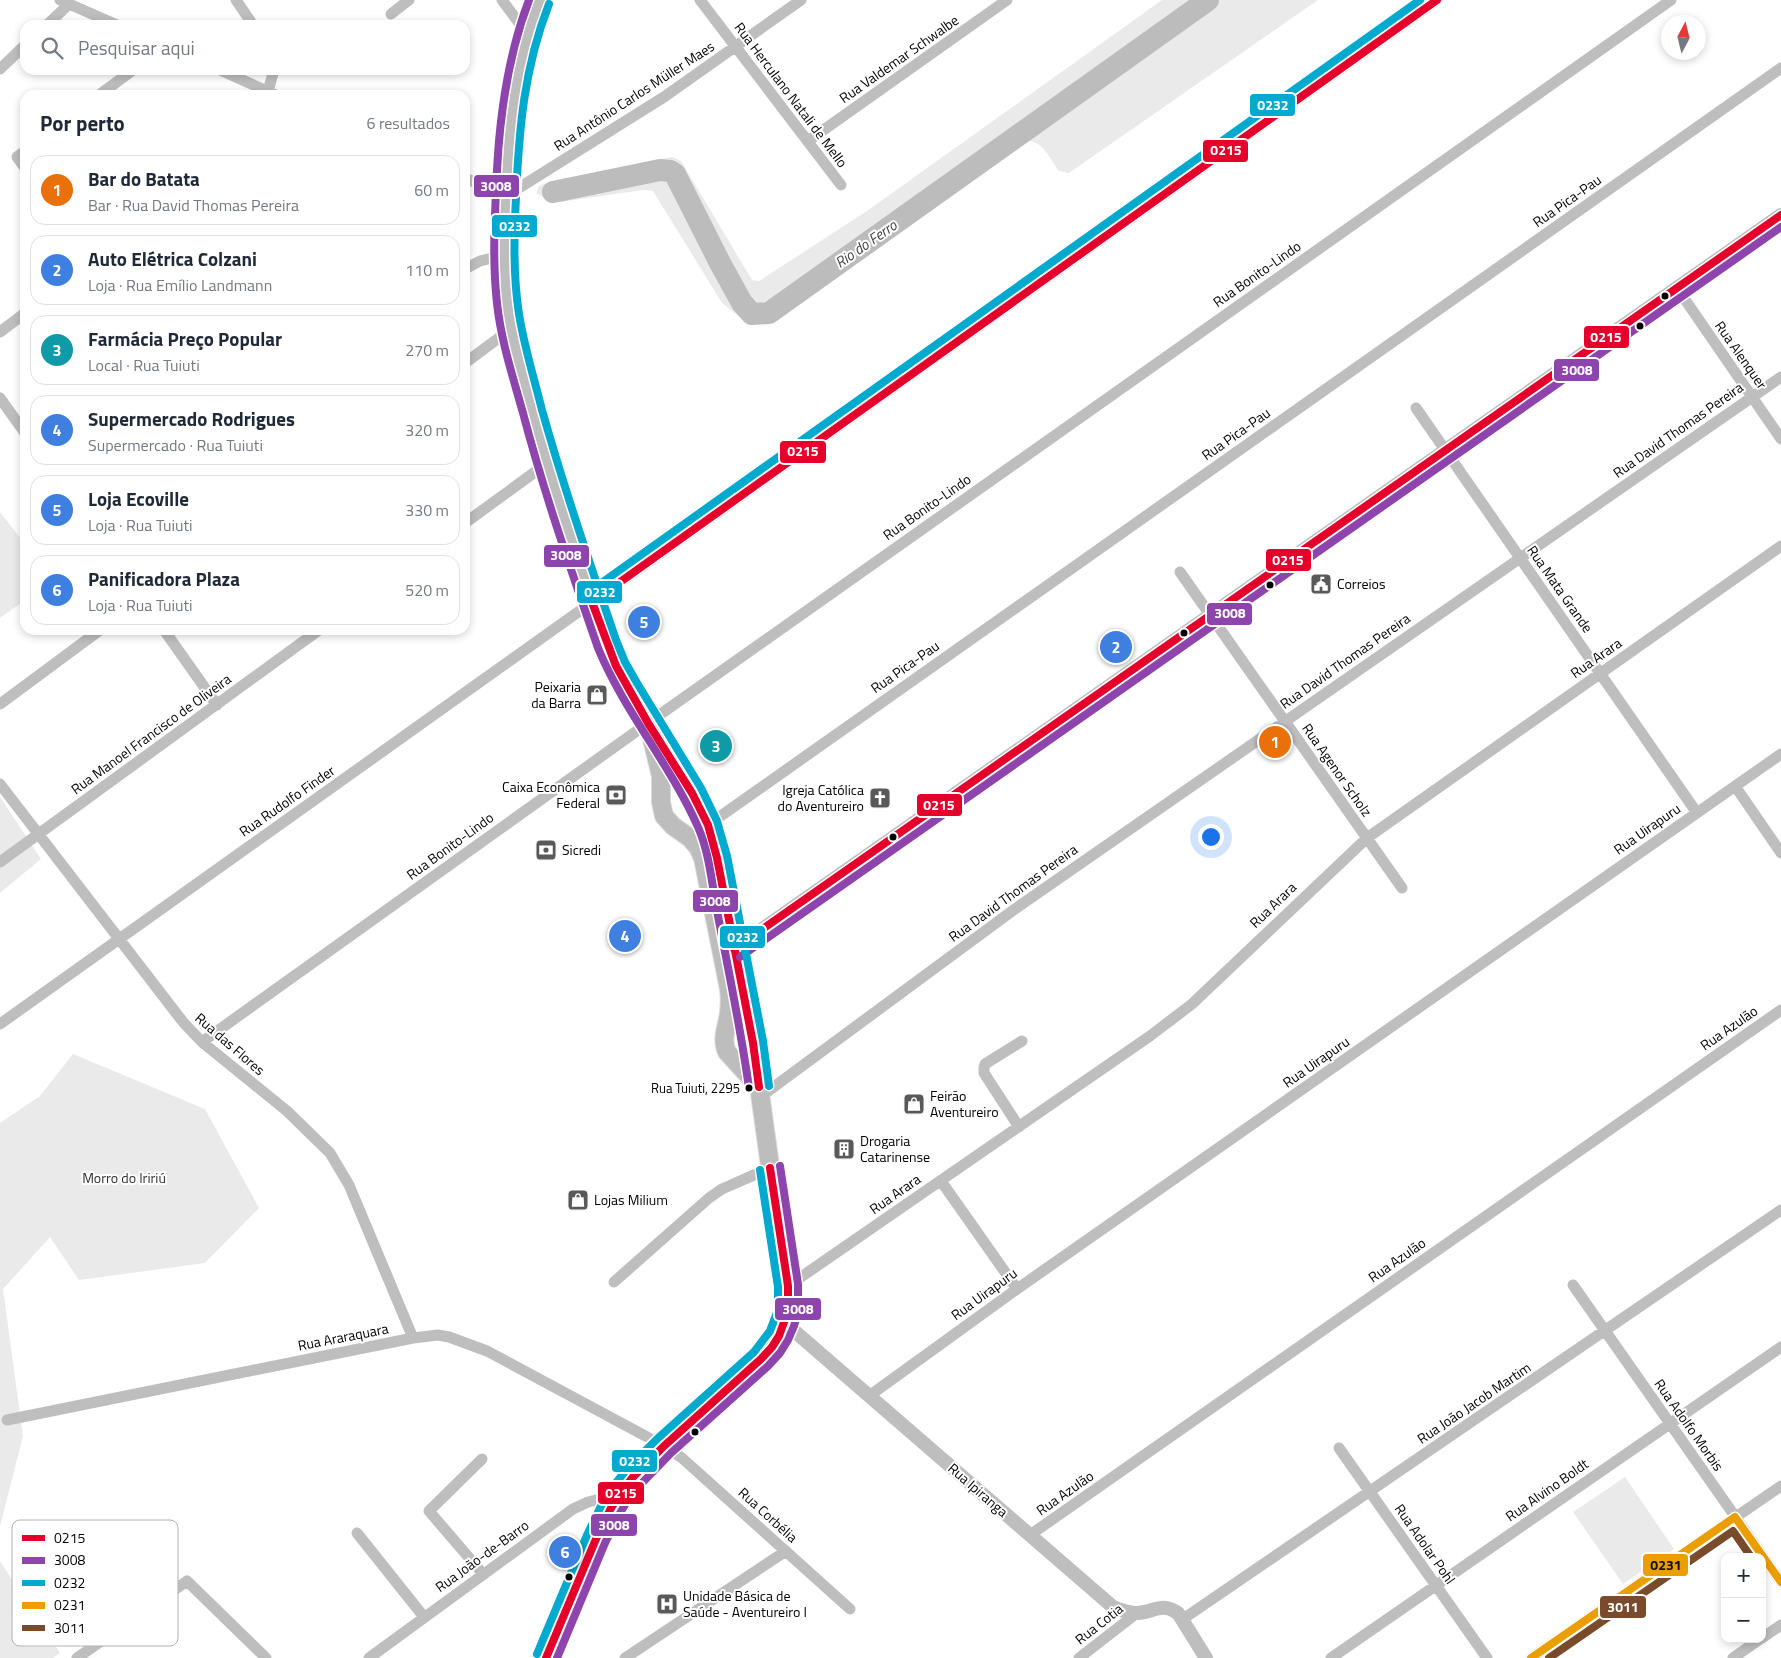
<!DOCTYPE html>
<html lang="pt">
<head>
<meta charset="utf-8">
<style>
  body { margin:0; font-family:"Titillium Web",sans-serif; background:#f2f2f3; color:#1f2937 }
  .controls { position:absolute; right:15px; bottom:15px; display:grid; overflow:hidden; border-radius:10px; box-shadow:0 2px 8px #0003 }
  .controls button { width:45px; height:45px; display:grid; place-items:center; padding:0; border:0; border-bottom:1px solid #e0e1e3; background:#fff; color:#1f2937; font:25px sans-serif }
  .compass { position:absolute; left:1661px; top:15px; width:45px; height:45px; border-radius:50%; background:#fff; box-shadow:0 2px 8px #0003; rotate:7deg }
  .you { position:absolute; left:1210px; top:836px; width:18px; height:18px; margin:-12px; border:4px solid #fff; border-radius:50%; background:#1a73e8; box-shadow:0 0 0 8px #1a73e833 }
  .badge { display:grid; place-items:center; width:32px; height:32px; border-radius:50%; background:#595959; color:#fff; font-size:16px; font-weight:700 }
  .pin { position:absolute; translate:-50% -50%; border:2px solid #fff; box-shadow:0 1px 5px #0006 }
  .list { margin:0; padding:0; list-style:none }
  h2 { display:flex; justify-content:space-between; align-items:center; height:65px; margin:0; padding:0 20px; font-size:21px }
  h2 small { font-size:16px; font-weight:400; color:#747a83 }
  .list li { display:grid; grid-template-columns:32px 1fr auto; gap:15px; align-items:center; box-sizing:border-box; height:70px; margin:0 10px 10px; padding:0 10px; border:1px solid #e0e1e3; border-radius:15px }
  .list b { display:block; font-size:19px; white-space:nowrap }
  .list p { margin:0; font-size:16px; white-space:nowrap; color:#747a83 }
  .list em { font-size:16px; font-style:normal; color:#747a83 }
  .icon { flex:none; width:28px; height:28px; fill:none; stroke:currentColor; stroke-width:2; stroke-linecap:round; stroke-linejoin:round }
  .map { position:relative; flex:none; width:1781px; height:1658px; overflow:hidden }
  .search { position:absolute; background:#fff; box-shadow:0 2px 8px #0003; left:20px; top:20px; width:450px; height:55px; display:flex; align-items:center; gap:12px; box-sizing:border-box; padding:0 18px; border-radius:15px; color:#747a83; font-size:19px }
  .panel { position:absolute; background:#fff; box-shadow:0 2px 8px #0003; left:20px; top:90px; width:450px; height:545px; border-radius:15px }
  .map>svg:first-child { display:block }
  .green { fill:#eaeaea }
  .lines { fill:none; stroke-linecap:round; stroke-linejoin:round }
  .river { stroke:#bcbcbc; stroke-width:22 }
  .primary-casing { stroke:#dbdbdb; stroke-width:20 }
  .minor { stroke:#bebebe; stroke-width:11 }
  .tertiary { stroke:#bebebe; stroke-width:14 }
  .primary { stroke:#bdbdbd; stroke-width:18 }
  .bus-1-casing { stroke:#fff; stroke-width:11 }
  .bus-2-casing { stroke:#fff; stroke-width:11 }
  .bus-3-casing { stroke:#fff; stroke-width:11 }
  .bus-4-casing { stroke:#fff; stroke-width:11 }
  .bus-5-casing { stroke:#fff; stroke-width:11 }
  .bus-1 { stroke:#e4002b; stroke-width:8 }
  .bus-2 { stroke:#8e44ad; stroke-width:8 }
  .bus-3 { stroke:#00a9ce; stroke-width:8 }
  .bus-4 { stroke:#eb9e00; stroke-width:8 }
  .bus-5 { stroke:#7a4b2a; stroke-width:8 }
  .bus-dot { fill:#000; stroke:#fff; stroke-width:2 }
  .labels { text-anchor:middle; stroke-width:4; stroke-linejoin:round; paint-order:stroke }
  .bus-label { font-size:13px; fill:#000; stroke:#fff; text-anchor:end }
  .street-label { font-size:14px; fill:#000; stroke:#fff }
  .poi-label { font-size:14px; fill:#000; stroke:#fff; text-anchor:start }
  .park-label { font-size:14px; fill:#2f2f2f; stroke:#fff }
  .water-label { font-size:15px; font-style:italic; fill:#404040; stroke:#fff }
  .key { fill:#fff; stroke:#b2b2b2; stroke-width:1 }
  .key-label { font-size:14px; fill:#000 }
  .line-badge { stroke:#fff; stroke-width:2 }
  .badge-label { font-size:14px; text-anchor:middle; font-weight:bold; fill:#fff }
  .pale-badge-label { font-size:14px; text-anchor:middle; font-weight:bold; fill:#111 }
</style>
</head>
<body>
<div class="map">
<svg width="1781" height="1658" viewBox="0 0 1781 1658">
  <rect width="100%" height="100%" fill="#fff"/>
  <path class="green" d="M1162 0H1318L1069 173 1059 171C1047 155 1043 139 1021 140L770 318 758 323 743 320 722 303 653 191 643 190 560 202 547 200 536 193 540 185 672 157 681 161 752 280 759 281 867 211Z
    M0 512 25 544V600L0 618Z
    M0 797 41 859 0 893Z
    M73 1054 205 1109 259 1208 205 1263 79 1280 50 1237 3 1289 23 1436 0 1526V1123L40 1096Z
    M1625 1477 1674 1549 1623 1584 1573 1512Z
    M0 1561 60 1653 53 1658H0Z"/>
  <g class="lines">
    <path class="river" d="M553 192 660 170 670 171 675 174 720 263 742 303 752 314 769 313 1208 0"/>
    <g class="primary-casing">
      <path id="primary" d="M540 0C517 54 509 112 507 170 505 214 502 258 507 302 511 337 521 372 531 406 552 486 580 565 607 644 622 682 644 716 666 751 684 779 702 806 712 839L753 1043 788 1296C787 1322 778 1340 761 1359L664 1446 633 1477 620 1494 611 1508 596 1539 546 1658
        M652 739 661 776V802L664 816 673 826 690 838 698 847 703 858 729 989C730 997 730 1005 729 1013 727 1027 721 1039 727 1052L759 1087"/>
    </g>
    <path class="minor" d="M60 0 117 25
      M236 0 253 25
      M502 0 528 35
      M700 0 841 185
      M391 14 409 0
      M47 25 69 4
      M0 69 25 45
      M220 70 276 95
      M268 91 274 70
      M99 95 133 70
      M808 141 1007 0
      M25 151 17 157 25 168
      M465 178 506 196 664 97 801 0
      M465 269 480 261 504 255
      M1677 288 1781 439
      M0 332 25 313
      M465 363 511 329
      M0 398 25 433
      M1416 408 1697 813
      M465 523 546 464
      M1180 572 1402 888
      M164 630 217 705
      M0 704 100 630
      M0 784 183 1022 202 1042 287 1111 330 1153 349 1185 413 1338
      M1735 786 1781 853
      M708 825 1781 68
      M0 862 319 630
      M0 1024 1437 0
      M202 1042 648 723 1671 0
      M760 1097 1015 909 1781 377
      M1019 1127 984 1073V1068L985 1064 1022 1041
      M941 1181 1017 1289
      M614 1282 709 1198 722 1189 770 1168
      M1573 1285 1781 1582
      M788 1286 1150 1036 1192 1004 1367 838 1781 546
      M869 1396 1017 1289 1781 754
      M7 1420 413 1338 438 1335 449 1337 487 1351 664 1446 682 1458 850 1609
      M1339 1448 1487 1658
      M482 1459 429 1511 483 1574
      M357 1533 424 1617
      M1030 1535 1781 1010
      M1183 1619 1781 1210
      M1762 1638 1781 1625
      M77 1658 187 1581 266 1658
      M369 1658 573 1509 588 1502 620 1494
      M625 1658 786 1551
      M1079 1658 1137 1613
      M1331 1658 1781 1347
      M1531 1658 1781 1486
      M1733 1658 1760 1639"/>
    <path class="tertiary" d="M734 949 1781 215
      M785 1323 1113 1607C1120 1610 1128 1613 1136 1613 1154 1613 1160 1601 1178 1613L1206 1658"/>
    <use href="#primary" class="primary"/>
    <g class="bus-1-casing">
      <path id="bus-1" d="M734 949 1781 215
        M759 1087 753 1043 717 858 708 825 692 793 648 723 616 666 592 602 1437 0
        M546 1658 596 1539 611 1508 620 1494 633 1477 664 1446 761 1359 772 1347 779 1336 788 1311V1286L770 1168"/>
    </g>
    <g class="bus-2-casing">
      <path id="bus-2" d="M529 0C508 55 500 112 497 170 495 214 492 259 497 303 501 341 513 377 523 413 544 493 571 570 598 648 624 711 670 764 698 827 710 854 712 887 718 916 729 973 741 1030 749 1088
        M740 957 1781 227
        M557 1658 605 1543 620 1513 628 1500 641 1484 671 1453 768 1366 780 1353 788 1340 794 1326 798 1311V1284L780 1166"/>
    </g>
    <g class="bus-3-casing">
      <path id="bus-3" d="M549 4C524 68 519 129 516 197 514 236 513 275 519 314 524 346 534 378 542 410 564 488 590 564 616 640L625 662 637 683 701 788 717 821 727 856 763 1041 769 1086
        M586 594 1420 0
        M537 1654 587 1535 602 1504 612 1488 626 1470 657 1439 754 1352 770 1331 778 1310V1287L760 1170"/>
    </g>
    <g class="bus-4-casing">
      <path id="bus-4" d="M1531 1658 1735 1517 1781 1582"/>
    </g>
    <g class="bus-5-casing">
      <path id="bus-5" d="M1549 1658 1733 1531 1751 1557"/>
    </g>
    <use href="#bus-1" class="bus-1"/>
    <use href="#bus-2" class="bus-2"/>
    <use href="#bus-3" class="bus-3"/>
    <use href="#bus-4" class="bus-4"/>
    <use href="#bus-5" class="bus-5"/>
  </g>
  <defs>
    <g id="civic-square" transform="scale(1.125)"><rect x="-9" y="-9" width="18" height="18" rx="4" fill="#595959" stroke="#fff"/><path d="M-.6-6.5H3V-4.5H.6V-3L4-1V1h2V6H-6V1h2V-1L-.6-3ZM-1.2 2.5V6h2.4V2.5Z" fill="#fff"/></g>
    <g id="shop-square" transform="scale(1.125)"><rect x="-9" y="-9" width="18" height="18" rx="4" fill="#595959" stroke="#fff"/><path d="M-5-2.5h2.3a2.7 3.5 0 0 1 5.4 0H5L5.5 6h-11ZM-1.5-2.5h3a1.5 2.3 0 0 0-3 0Z" fill="#fff"/></g>
    <g id="bank-square" transform="scale(1.125)"><rect x="-9" y="-9" width="18" height="18" rx="4" fill="#595959" stroke="#fff"/><path d="M-6-4H6V4H-6ZM0-2.3a2.3 2.3 0 1 0 0 4.6a2.3 2.3 0 1 0 0-4.6Z" fill="#fff"/></g>
    <g id="church-square" transform="scale(1.125)"><rect x="-9" y="-9" width="18" height="18" rx="4" fill="#595959" stroke="#fff"/><path d="M-1.2-6h2.4v3.5h3.3v2.4h-3.3V6h-2.4V-.1h-3.3v-2.4h3.3Z" fill="#fff"/></g>
    <g id="building-square" transform="scale(1.125)"><rect x="-9" y="-9" width="18" height="18" rx="4" fill="#595959" stroke="#fff"/><path d="M-4-6H4V6H1V3H-1V6H-4ZM-2.5-4.3h1.7v1.8h-1.7ZM.8-4.3h1.7v1.8H.8ZM-2.5-1h1.7V.8h-1.7ZM.8-1h1.7V.8H.8Z" fill="#fff"/></g>
    <g id="hospital-square" transform="scale(1.125)"><rect x="-9" y="-9" width="18" height="18" rx="4" fill="#595959" stroke="#fff"/><path d="M-5-5h3v3.5h4V-5h3V5h-3V1.5h-4V5h-3Z" fill="#fff"/></g>
  </defs>
  <g fill-rule="evenodd">
    <use href="#civic-square" x="1321" y="584"/>
    <use href="#shop-square" x="597" y="695"/>
    <use href="#bank-square" x="616" y="795"/>
    <use href="#church-square" x="880" y="798"/>
    <use href="#bank-square" x="546" y="850"/>
    <use href="#shop-square" x="914" y="1104"/>
    <use href="#building-square" x="844" y="1149"/>
    <use href="#shop-square" x="578" y="1200"/>
    <use href="#hospital-square" x="667" y="1604"/>
  </g>
  <g class="bus-dot">
    <circle cx="1665" cy="296" r="4.5"/>
    <circle cx="1640" cy="326" r="4.5"/>
    <circle cx="1270" cy="585" r="4.5"/>
    <circle cx="1184" cy="633" r="4.5"/>
    <circle cx="893" cy="837" r="4.5"/>
    <circle cx="749" cy="1088" r="4.5"/>
    <circle cx="695" cy="1432" r="4.5"/>
    <circle cx="569" cy="1577" r="4.5"/>
  </g>
  <g class="labels">
    <g class="bus-label">
      <text x="740" y="1093">Rua Tuiuti, 2295</text>
    </g>
    <g class="street-label">
      <text transform="translate(899 59) rotate(-35)" y="5">Rua Valdemar Schwalbe</text>
      <text transform="translate(791 95) rotate(53)" y="5">Rua Herculano Natali de Mello</text>
      <text transform="translate(634 96) rotate(-33)" y="5">Rua Antônio Carlos Müller Maes</text>
      <text transform="translate(1567 201) rotate(-35)" y="5">Rua Pica-Pau</text>
      <text transform="translate(1257 274) rotate(-35)" y="5">Rua Bonito-Lindo</text>
      <text transform="translate(1741 355) rotate(55)" y="5">Rua Alenquer</text>
      <text transform="translate(1678 430) rotate(-35)" y="5">Rua David Thomas Pereira</text>
      <text transform="translate(1236 434) rotate(-35)" y="5">Rua Pica-Pau</text>
      <text transform="translate(927 507) rotate(-35)" y="5">Rua Bonito-Lindo</text>
      <text transform="translate(1560 589) rotate(55)" y="5">Rua Mata Grande</text>
      <text transform="translate(1596 658) rotate(-35)" y="5">Rua Arara</text>
      <text transform="translate(1345 661) rotate(-35)" y="5">Rua David Thomas Pereira</text>
      <text transform="translate(905 667) rotate(-35)" y="5">Rua Pica-Pau</text>
      <text transform="translate(151 734) rotate(-36)" y="5">Rua Manoel Francisco de Oliveira</text>
      <text transform="translate(1337 770) rotate(55)" y="5">Rua Agenor Scholz</text>
      <text transform="translate(287 801) rotate(-35)" y="5">Rua Rudolfo Finder</text>
      <text transform="translate(1647 829) rotate(-35)" y="5">Rua Uirapuru</text>
      <text transform="translate(450 846) rotate(-36)" y="5">Rua Bonito-Lindo</text>
      <text transform="translate(1013 893) rotate(-36)" y="5">Rua David Thomas Pereira</text>
      <text transform="translate(1273 905) rotate(-44)" y="5">Rua Arara</text>
      <text transform="translate(1729 1028) rotate(-35)" y="5">Rua Azulão</text>
      <text transform="translate(230 1044) rotate(41)" y="5">Rua das Flores</text>
      <text transform="translate(1316 1062) rotate(-35)" y="5">Rua Uirapuru</text>
      <text transform="translate(895 1194) rotate(-35)" y="5">Rua Arara</text>
      <text transform="translate(1397 1260) rotate(-35)" y="5">Rua Azulão</text>
      <text transform="translate(984 1294) rotate(-36)" y="5">Rua Uirapuru</text>
      <text transform="translate(343 1337) rotate(-11)" y="5">Rua Araraquara</text>
      <text transform="translate(1474 1403) rotate(-34)" y="5">Rua João Jacob Martim</text>
      <text transform="translate(1689 1425) rotate(55)" y="5">Rua Adolfo Morbis</text>
      <text transform="translate(978 1490) rotate(41)" y="5">Rua Ipiranga</text>
      <text transform="translate(1547 1490) rotate(-35)" y="5">Rua Alvino Boldt</text>
      <text transform="translate(1065 1493) rotate(-35)" y="5">Rua Azulão</text>
      <text transform="translate(768 1515) rotate(42)" y="5">Rua Corbélia</text>
      <text transform="translate(1425 1544) rotate(55)" y="5">Rua Adolar Pohl</text>
      <text transform="translate(482 1556) rotate(-36)" y="5">Rua João-de-Barro</text>
      <text transform="translate(1099 1624) rotate(-38)" y="5">Rua Cotia</text>
    </g>
    <g class="poi-label">
      <text x="1337" y="589">Correios</text>
      <text x="581" y="692" text-anchor="end">Peixaria<tspan x="581" dy="16">da Barra</tspan></text>
      <text x="600" y="792" text-anchor="end">Caixa Econômica<tspan x="600" dy="16">Federal</tspan></text>
      <text x="864" y="795" text-anchor="end">Igreja Católica<tspan x="864" dy="16">do Aventureiro</tspan></text>
      <text x="562" y="855">Sicredi</text>
      <text x="930" y="1101">Feirão<tspan x="930" dy="16">Aventureiro</tspan></text>
      <text x="860" y="1146">Drogaria<tspan x="860" dy="16">Catarinense</tspan></text>
      <text x="594" y="1205">Lojas Milium</text>
      <text x="683" y="1601">Unidade Básica de<tspan x="683" dy="16">Saúde - Aventureiro I</tspan></text>
    </g>
    <g class="park-label">
      <text x="124" y="1183">Morro do Iririú</text>
    </g>
    <g class="water-label">
      <text transform="translate(866 244) rotate(-35)" y="5">Rio do Ferro</text>
    </g>
  </g>
  <rect x="12" y="1520" width="166" height="126" rx="8" class="key"/>
  <rect x="22" y="1535" width="23" height="6" fill="#e4002b"/>
  <rect x="22" y="1557" width="23" height="7" fill="#8e44ad"/>
  <rect x="22" y="1580" width="23" height="6" fill="#00a9ce"/>
  <rect x="22" y="1602" width="23" height="7" fill="#eb9e00"/>
  <rect x="22" y="1625" width="23" height="6" fill="#7a4b2a"/>
  <g class="key-label">
    <text x="54" y="1543">0215</text>
    <text x="54" y="1565">3008</text>
    <text x="54" y="1588">0232</text>
    <text x="54" y="1610">0231</text>
    <text x="54" y="1633">3011</text>
  </g>
  <g class="line-badge">
    <rect x="1249" y="93" width="47" height="24" rx="5" fill="#00a9ce"/>
    <rect x="1202" y="139" width="47" height="24" rx="5" fill="#e4002b"/>
    <rect x="473" y="174" width="47" height="24" rx="5" fill="#8e44ad"/>
    <rect x="491" y="214" width="47" height="24" rx="5" fill="#00a9ce"/>
    <rect x="1583" y="325" width="47" height="24" rx="5" fill="#e4002b"/>
    <rect x="1553" y="358" width="47" height="24" rx="5" fill="#8e44ad"/>
    <rect x="779" y="440" width="48" height="24" rx="5" fill="#e4002b"/>
    <rect x="543" y="544" width="47" height="24" rx="5" fill="#8e44ad"/>
    <rect x="1265" y="548" width="47" height="24" rx="5" fill="#e4002b"/>
    <rect x="576" y="580" width="47" height="24" rx="5" fill="#00a9ce"/>
    <rect x="1206" y="602" width="47" height="24" rx="5" fill="#8e44ad"/>
    <rect x="916" y="793" width="47" height="24" rx="5" fill="#e4002b"/>
    <rect x="692" y="889" width="47" height="24" rx="5" fill="#8e44ad"/>
    <rect x="719" y="925" width="47" height="24" rx="5" fill="#00a9ce"/>
    <rect x="774" y="1297" width="48" height="24" rx="5" fill="#8e44ad"/>
    <rect x="611" y="1449" width="47" height="24" rx="5" fill="#00a9ce"/>
    <rect x="597" y="1481" width="48" height="24" rx="5" fill="#e4002b"/>
    <rect x="590" y="1513" width="48" height="24" rx="5" fill="#8e44ad"/>
    <rect x="1642" y="1553" width="47" height="24" rx="5" fill="#eb9e00"/>
    <rect x="1599" y="1595" width="48" height="24" rx="5" fill="#7a4b2a"/>
  </g>
  <g class="badge-label">
    <text x="1273" y="110">0232</text>
    <text x="1226" y="155">0215</text>
    <text x="496" y="191">3008</text>
    <text x="515" y="231">0232</text>
    <text x="1606" y="342">0215</text>
    <text x="1577" y="375">3008</text>
    <text x="803" y="456">0215</text>
    <text x="566" y="560">3008</text>
    <text x="1288" y="565">0215</text>
    <text x="600" y="597">0232</text>
    <text x="1230" y="618">3008</text>
    <text x="939" y="810">0215</text>
    <text x="715" y="906">3008</text>
    <text x="743" y="942">0232</text>
    <text x="798" y="1314">3008</text>
    <text x="635" y="1466">0232</text>
    <text x="621" y="1498">0215</text>
    <text x="614" y="1530">3008</text>
    <text x="1623" y="1612">3011</text>
  </g>
  <g class="pale-badge-label">
    <text x="1666" y="1570">0231</text>
  </g>
</svg>
<div class="controls">
<button>+</button>
<button>−</button>
</div>
<svg class="compass" viewBox="-18 -18 36 36"><path d="M0-13l5 13h-10z" fill="#e53935"/><path d="M0 13l5-13h-10z" fill="#747a83"/></svg>
<div class="you"></div>
<div class="pin badge" style="left:1275px;top:742px;background:#e8710a">1</div>
<div class="pin badge" style="left:1116px;top:647px;background:#3f7fe0">2</div>
<div class="pin badge" style="left:716px;top:746px;background:#0f9aa8">3</div>
<div class="pin badge" style="left:625px;top:936px;background:#3f7fe0">4</div>
<div class="pin badge" style="left:644px;top:622px;background:#3f7fe0">5</div>
<div class="pin badge" style="left:565px;top:1552px;background:#3f7fe0">6</div>
<div class="search"><svg class="icon" aria-label="search" viewBox="0 0 24 24"><circle cx="10" cy="10" r="6"/><path d="M15 15l6 6"/></svg>Pesquisar aqui</div>
<section class="panel">
<h2>Por perto<small>6 resultados</small></h2>
<ul class="list">
<li><span class="badge" style="background:#e8710a">1</span><div><b>Bar do Batata</b><p>Bar · Rua David Thomas Pereira</p></div><em>60 m</em></li>
<li><span class="badge" style="background:#3f7fe0">2</span><div><b>Auto Elétrica Colzani</b><p>Loja · Rua Emílio Landmann</p></div><em>110 m</em></li>
<li><span class="badge" style="background:#0f9aa8">3</span><div><b>Farmácia Preço Popular</b><p>Local · Rua Tuiuti</p></div><em>270 m</em></li>
<li><span class="badge" style="background:#3f7fe0">4</span><div><b>Supermercado Rodrigues</b><p>Supermercado · Rua Tuiuti</p></div><em>320 m</em></li>
<li><span class="badge" style="background:#3f7fe0">5</span><div><b>Loja Ecoville</b><p>Loja · Rua Tuiuti</p></div><em>330 m</em></li>
<li><span class="badge" style="background:#3f7fe0">6</span><div><b>Panificadora Plaza</b><p>Loja · Rua Tuiuti</p></div><em>520 m</em></li>
</ul>
</section>
</div>
</body>
</html>
